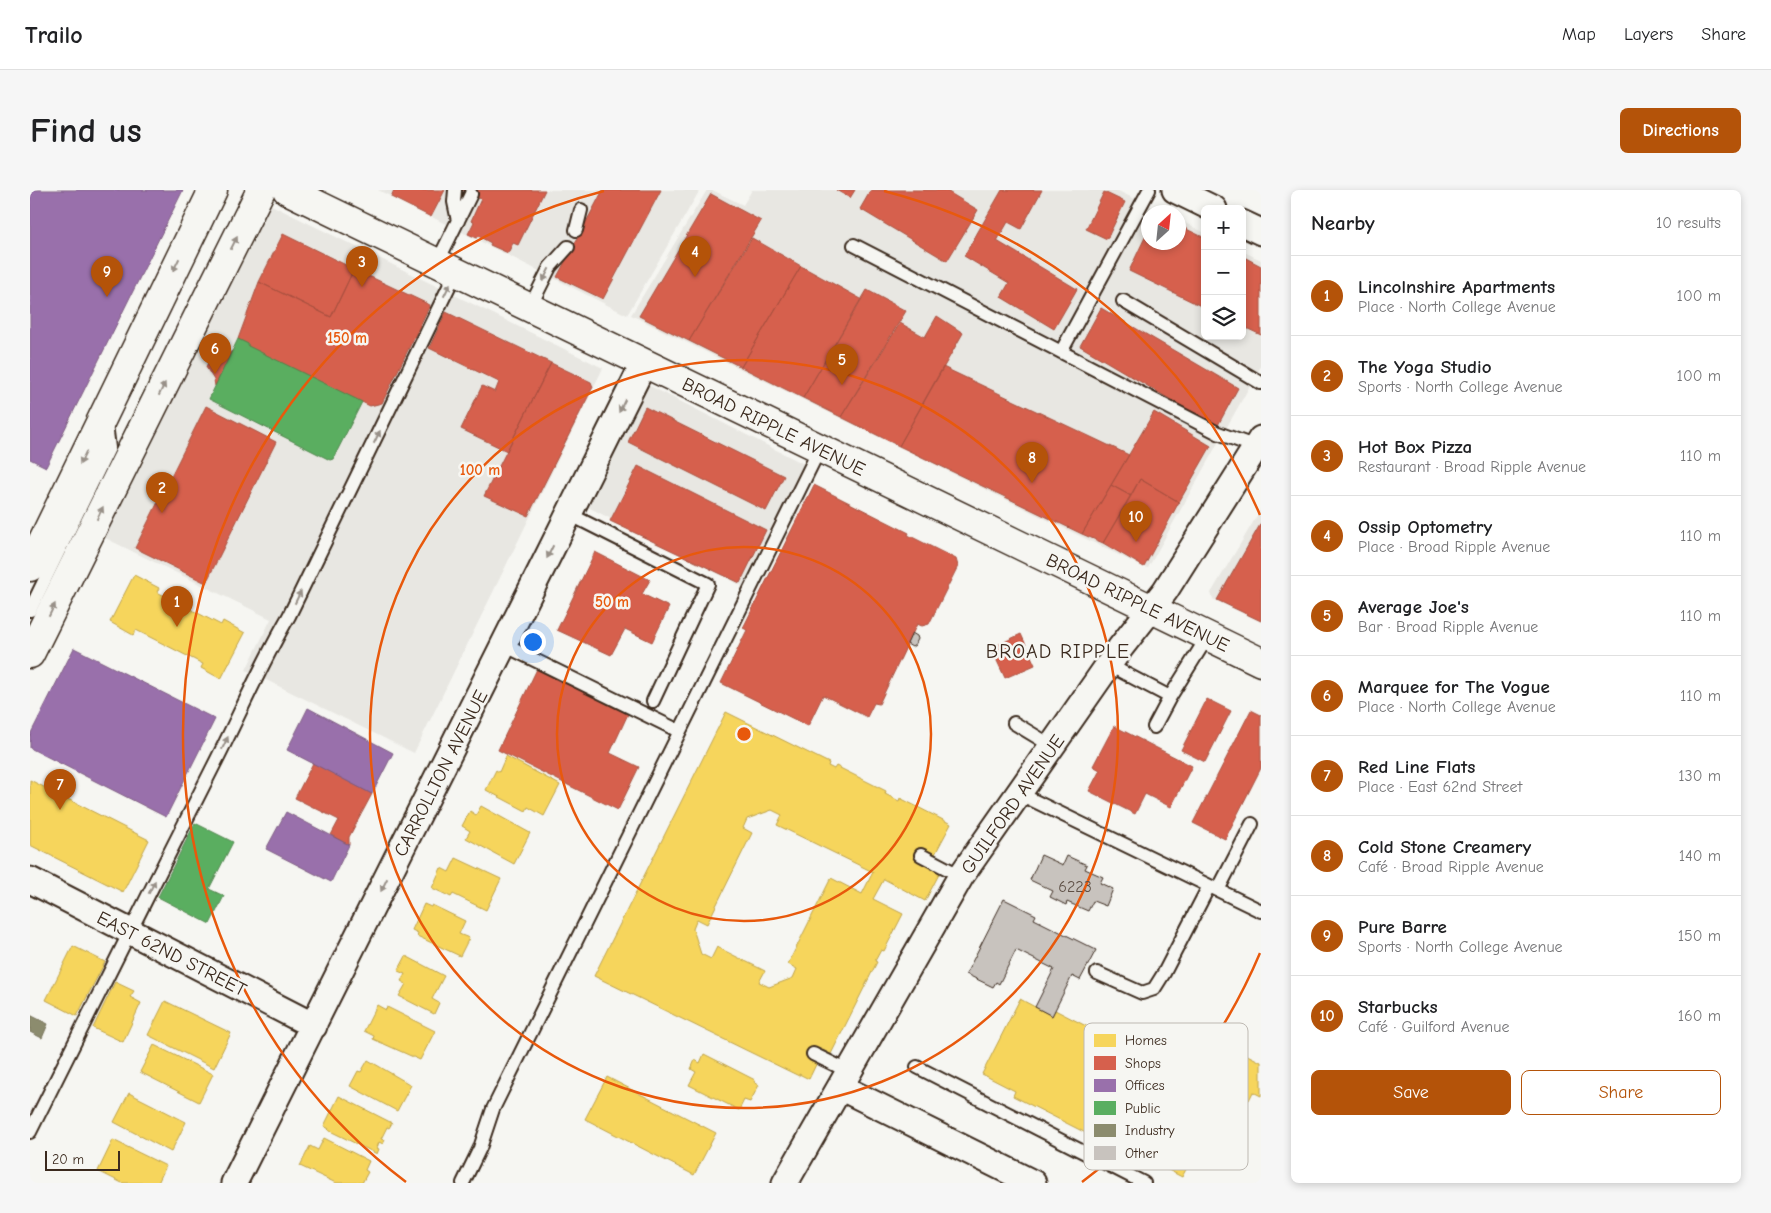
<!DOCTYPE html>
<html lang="en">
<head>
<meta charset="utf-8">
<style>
  body { margin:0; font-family:"Comic Neue",sans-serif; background:#f6f6f6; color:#202124 }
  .controls { position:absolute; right:15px; top:15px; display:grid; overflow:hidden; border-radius:8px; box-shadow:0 2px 8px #0003 }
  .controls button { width:45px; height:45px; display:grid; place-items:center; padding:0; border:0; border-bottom:1px solid #e0e0e0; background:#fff; color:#202124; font:25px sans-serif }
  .compass { position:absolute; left:1111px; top:15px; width:45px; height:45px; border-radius:50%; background:#fff; box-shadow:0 2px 8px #0003; rotate:27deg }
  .scale { position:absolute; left:15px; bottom:12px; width:75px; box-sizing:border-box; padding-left:5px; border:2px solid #3b2a1e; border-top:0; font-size:14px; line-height:18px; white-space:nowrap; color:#3b2a1e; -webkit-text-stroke:4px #f6f6f2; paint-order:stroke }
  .you { position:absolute; left:502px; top:451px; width:18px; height:18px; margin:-12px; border:4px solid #fff; border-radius:50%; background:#1a73e8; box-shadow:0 0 0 8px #1a73e833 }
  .badge { display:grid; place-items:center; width:32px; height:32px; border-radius:50%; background:#b45309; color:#fff; font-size:16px; font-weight:700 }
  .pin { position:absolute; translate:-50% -41px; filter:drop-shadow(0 1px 2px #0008) }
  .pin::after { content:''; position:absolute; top:26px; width:18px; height:15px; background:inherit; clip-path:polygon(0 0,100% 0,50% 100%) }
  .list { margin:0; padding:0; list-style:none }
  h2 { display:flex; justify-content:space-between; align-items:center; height:65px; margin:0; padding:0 20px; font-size:21px }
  h2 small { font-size:16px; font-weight:400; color:#757577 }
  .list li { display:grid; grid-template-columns:32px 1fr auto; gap:15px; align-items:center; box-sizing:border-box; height:80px; padding:0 20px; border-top:1px solid #e0e0e0 }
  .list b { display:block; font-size:19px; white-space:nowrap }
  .list p { margin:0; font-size:16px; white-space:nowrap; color:#757577 }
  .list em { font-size:16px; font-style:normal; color:#757577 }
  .actions { display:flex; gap:10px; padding:15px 20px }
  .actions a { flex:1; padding:11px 0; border:1px solid #b45309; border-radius:8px; text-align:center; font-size:18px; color:#b45309 }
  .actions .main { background:#b45309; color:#fff }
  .icon { flex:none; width:28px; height:28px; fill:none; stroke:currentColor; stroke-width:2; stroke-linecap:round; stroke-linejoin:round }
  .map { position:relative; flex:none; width:1231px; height:993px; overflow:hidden; border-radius:8px }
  header { display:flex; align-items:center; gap:30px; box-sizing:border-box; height:70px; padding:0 25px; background:#fff; border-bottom:1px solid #e0e0e0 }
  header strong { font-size:24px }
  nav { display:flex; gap:28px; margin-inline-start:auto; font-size:18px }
  .intro { display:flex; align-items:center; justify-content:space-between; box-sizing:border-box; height:120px; padding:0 30px }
  h1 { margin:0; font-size:35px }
  .button { padding:12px 22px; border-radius:8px; background:#b45309; color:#fff; font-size:18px; font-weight:700 }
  main { display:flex; gap:30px; padding:0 30px }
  aside { flex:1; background:#fff; border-radius:8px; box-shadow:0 2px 8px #0003 }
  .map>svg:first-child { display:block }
  .built { fill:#e8e7e2 }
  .homes { fill:#f6d55c; stroke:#bea249; fill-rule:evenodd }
  .shops { fill:#d6604d; stroke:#a8503f }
  .offices { fill:#9970ab; stroke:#7d5b81 }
  .public { fill:#5aae61; stroke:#51864d }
  .industry { fill:#8c8c6e; stroke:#746f56 }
  .building { fill:#c8c3be; stroke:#3b2a1e }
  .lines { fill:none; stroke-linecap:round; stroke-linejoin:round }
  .service-casing { stroke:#3b2a1e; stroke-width:16 }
  .minor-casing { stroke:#3b2a1e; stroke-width:29 }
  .tertiary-casing { stroke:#3b2a1e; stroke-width:31 }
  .secondary-casing { stroke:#3b2a1e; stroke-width:31 }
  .service { stroke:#f6f6f2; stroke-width:12 }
  .minor { stroke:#f6f6f2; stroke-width:25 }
  .tertiary { stroke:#f6f6f2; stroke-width:28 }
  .secondary { stroke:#f6f6f2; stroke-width:28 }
  .oneway { fill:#989088 }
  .ring { fill:none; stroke:#e8590c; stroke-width:2.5 }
  .labels { text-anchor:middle; stroke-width:5; stroke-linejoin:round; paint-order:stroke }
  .number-label { font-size:16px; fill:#5e5046 }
  .street-label { font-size:19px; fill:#3b2a1e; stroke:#f6f6f2 }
  .neighbourhood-label { font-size:20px; letter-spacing:1px; fill:#3b2a1e; stroke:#f6f6f2 }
  .key { fill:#f6f6f2; stroke:#beb9b2; stroke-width:1 }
  .key-label { font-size:14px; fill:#3b2a1e }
  .centre { fill:#e8590c; stroke:#f6f6f2; stroke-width:2.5 }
  .ring-label { font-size:15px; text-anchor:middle; font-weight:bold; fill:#e8590c; stroke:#f6f6f2; stroke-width:5; stroke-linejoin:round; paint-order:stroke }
</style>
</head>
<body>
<header>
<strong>Trailo</strong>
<nav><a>Map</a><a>Layers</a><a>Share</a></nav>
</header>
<div class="intro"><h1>Find us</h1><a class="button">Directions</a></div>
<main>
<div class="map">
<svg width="1231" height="993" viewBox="0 0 1231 993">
  <rect width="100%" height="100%" fill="#f6f6f2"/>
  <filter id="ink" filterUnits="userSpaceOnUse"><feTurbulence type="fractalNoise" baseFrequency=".02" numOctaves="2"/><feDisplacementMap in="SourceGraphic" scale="10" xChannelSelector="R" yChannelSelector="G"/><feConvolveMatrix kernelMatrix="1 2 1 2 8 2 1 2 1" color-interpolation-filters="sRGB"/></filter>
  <g filter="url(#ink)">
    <path class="built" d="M348 0H670L597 125Z
      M677 0H682L713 15 722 0H1086L1133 22H1118V52H1148L1149 30 1175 43V146H1212V61L1231 70V176L1118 378 1111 376 601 125Z
      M235 12 573 178 384 563 216 480 241 429 71 346Z
      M612 192 774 274 712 396 550 313Z
      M1231 319V432L1183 409 1181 403Z"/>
    <path class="homes" d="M104 385 129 398 127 402 191 435 193 431 215 443 191 489 171 478 173 474 106 440 103 445 80 432Z
      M696 522 799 573 798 576 804 579 806 576 856 601 855 604 869 611 870 608 921 634 905 664 916 671 895 711 854 689 843 709 873 724 854 761 851 760 845 771 847 772 801 864 793 860 779 889 769 884V886L564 786ZM742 620 752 625 747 635 843 682 832 704 801 688 758 774 767 779 763 788 739 797 729 792 735 781 687 757 681 769 671 764 663 739 667 729 677 734 722 643 713 638 717 629Z
      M476 566 530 595 514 626 498 617 496 621 456 600 466 580 469 582Z
      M0 590 119 650 93 702 0 655Z
      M451 616 500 643 484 674 436 648 440 641 432 636 440 621 446 625Z
      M426 668 471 689 456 720 423 704 421 707 402 698 411 678 419 682Z
      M394 714 401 717 402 715 435 731 429 744 439 748 430 766 387 746 388 743 382 740Z
      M43 756 75 772 47 826 16 810Z
      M376 766 414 786 402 809 409 813 404 824 369 806 376 794 371 791 375 784 368 781Z
      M85 792 104 801 100 807 111 813 93 852 63 838Z
      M990 809 1022 826 1025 820 1161 890 1182 847 1231 872V906L1223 902 1219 910 1196 898 1190 909 1192 910 1152 987 1115 968 1113 972 983 906 985 901 952 884Z
      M135 811 201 843 184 878 118 845Z
      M347 815 356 820 357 817 405 841 390 870 343 849 344 846 334 841Z
      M124 855 183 884 169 912 110 882Z
      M674 864 725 890 724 892 729 895 720 912 714 910 709 920 659 895 666 882 661 879 665 870 670 873Z
      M338 870 381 895 367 921 320 896 328 881 331 882Z
      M577 887 686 943 664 985 555 929Z
      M99 903 156 932 141 962 84 932Z
      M309 906 362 933 359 938 357 937 351 949 355 950 353 954 349 952 347 958 349 959 347 964 298 940 299 939 294 936Z
      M294 948 339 971 335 980 338 982 332 993H306L270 976 280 956 288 960Z
      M83 950 136 976 128 993H92L68 981Z"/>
    <path class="shops" d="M364 0H415L401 27 361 7Z
      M433 0H515L488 55 483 53 478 63 460 55 461 53 448 46 447 48 438 44 444 32 441 31 451 9Z
      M573 0H631L573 109 527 87Z
      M806 0H825L820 8Z
      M841 0H915L948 20 917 71 830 19Z
      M972 0H1012L991 39 978 32 967 51 1047 99 1024 139 971 107 979 93 934 66Z
      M1074 2 1095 12 1077 49 1056 39Z
      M681 4 731 31 659 151 609 126Z
      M1148 35 1175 48V118L1099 81 1118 41V52H1148Z
      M253 44 324 79 301 127 229 92Z
      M722 48 771 76 711 177 659 151Z
      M1212 66 1231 76V145L1212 136Z
      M771 76 831 109 773 208 711 177Z
      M324 79 400 115 352 213 340 216 218 156V154L208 149 229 92 301 127Z
      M837 100 876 121 811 227 773 208Z
      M1071 118 1208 198 1187 237 1050 156Z
      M416 122 521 173 477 261 431 239 452 196 465 202 469 192 399 158Z
      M907 126 933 143 869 256 811 227 870 133 895 147Z
      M202 161 185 196 184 190 176 177 180 168 195 166Z
      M521 173 561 192 563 197 498 326 454 306Z
      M913 177 1099 265 1052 344 869 256Z
      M176 216 246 252 176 393 105 358Z
      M615 217 754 286 736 321 598 252Z
      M1124 222 1181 256 1149 312 1110 289 1101 306 1081 295Z
      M608 276 736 340 710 393 580 331Z
      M1110 289 1149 312 1114 377 1073 353Z
      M784 295 879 343 878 345 926 369 928 376 899 434 892 436 887 434 849 514 844 513 837 527 793 505 778 536 691 493 717 440 713 438Z
      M1081 295 1101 306 1073 353 1052 344Z
      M1231 333V431L1187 410Z
      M565 362 620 390 612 404 639 417 622 452 595 439 581 465 527 440Z
      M991 444 1005 475 975 488 961 458Z
      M507 479 598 524 580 563 609 577 588 620 468 560Z
      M1177 509 1201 521 1175 572 1151 560Z
      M1221 520 1231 525V578L1195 649 1163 633Z
      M1084 536 1162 576 1141 617 1115 604 1105 624 1059 601 1070 580 1063 576Z
      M283 573 342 604 319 647V655L301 645 309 630 265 608Z"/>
    <path class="offices" d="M0 0H153L16 277 0 269Z
      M44 458 185 529 136 627 0 558V545Z
      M278 518 363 563 342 604 257 560Z
      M256 622 319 655 301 692 236 659Z"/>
    <path class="public" d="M208 149 218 154V156L332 212 303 269 300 270 179 209Z
      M165 633 203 652 179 699 194 706 180 734 128 707Z"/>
    <path class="industry" d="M0 825 18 834 12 848 0 842Z"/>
    <path class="building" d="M882 443 887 446 888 449 885 455 882 457 877 454Z
      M1011 665 1033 675 1037 666 1057 675 1055 679 1073 687 1070 693 1083 699 1076 716 1063 711 1058 721 1037 712 1036 715 1020 707 1023 701 1000 690Z
      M974 709 1006 725 1004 729 1066 760 1050 790 1042 786 1022 826 1005 817 1024 779 986 760 969 794 966 792 963 797 936 784Z"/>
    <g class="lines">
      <g class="service-casing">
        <path id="service" d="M425 0 424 12 428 31
          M546 40 551 20
          M824 55 1188 243 1229 258
          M407 73 441 4
          M1093 111 1231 193
          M500 117 520 77 538 57
          M1031 162 1119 0
          M539 324 678 394 623 511
          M0 420 79 258 76 234
          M474 455 649 541
          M1079 475 1140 507 1178 446
          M984 533 1022 556
          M1124 537 1140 507
          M988 603 1231 721
          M891 665 931 686
          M1188 700 1222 634
          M1067 783 1112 803 1124 799 1134 783 1179 696
          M783 864 818 881
          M887 877 1114 993
          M0 942C61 819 122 697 184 575 209 526 231 474 259 426L426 82
          M433 993 450 958 463 919 790 258"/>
      </g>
      <g class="minor-casing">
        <path id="minor" d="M1145 0 1184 19
          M1212 33 1231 42
          M0 690 284 836
          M810 897 1003 993
          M204 993 510 382 614 173
          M755 993 931 686 1091 457 1135 401 1231 249"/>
      </g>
      <g class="tertiary-casing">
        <path id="tertiary" d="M257 0 1231 472"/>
      </g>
      <g class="secondary-casing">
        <path id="secondary" d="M0 377 183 0
          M0 464 231 0"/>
      </g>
      <use href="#service" class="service"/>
      <use href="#minor" class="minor"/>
      <use href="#tertiary" class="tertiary"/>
      <use href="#secondary" class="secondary"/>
    </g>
    <defs><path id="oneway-solid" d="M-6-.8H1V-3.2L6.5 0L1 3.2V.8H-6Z" transform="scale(1.25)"/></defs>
    <g class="oneway">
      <use href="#oneway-solid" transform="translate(204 53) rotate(-63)"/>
      <use href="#oneway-solid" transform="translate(146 75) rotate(116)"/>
      <use href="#oneway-solid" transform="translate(516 85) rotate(117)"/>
      <use href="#oneway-solid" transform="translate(417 100) rotate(-64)"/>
      <use href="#oneway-solid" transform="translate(132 199) rotate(-64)"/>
      <use href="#oneway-solid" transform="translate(592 216) rotate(116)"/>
      <use href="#oneway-solid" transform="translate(347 247) rotate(-64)"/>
      <use href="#oneway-solid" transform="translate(53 268) rotate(116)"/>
      <use href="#oneway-solid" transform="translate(70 323) rotate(-64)"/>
      <use href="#oneway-solid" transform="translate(520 362) rotate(116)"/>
      <use href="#oneway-solid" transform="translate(268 407) rotate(-64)"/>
      <use href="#oneway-solid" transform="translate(22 420) rotate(-64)"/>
      <use href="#oneway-solid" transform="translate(195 553) rotate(-65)"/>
      <use href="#oneway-solid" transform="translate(354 695) rotate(116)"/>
      <use href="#oneway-solid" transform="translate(122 697) rotate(-63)"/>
    </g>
  </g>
  <g class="ring">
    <circle cx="714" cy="544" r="187"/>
    <circle cx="714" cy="544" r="374"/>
    <path d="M1230 763A561 561 0 0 1 1052 992M376 992A561 561 0 0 1 574 1M854 1A561 561 0 0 1 1230 325"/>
  </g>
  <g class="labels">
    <g class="number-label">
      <text x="1045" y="702">6223</text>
    </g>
    <g class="street-label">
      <text transform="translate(744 236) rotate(26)" y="7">BROAD RIPPLE AVENUE</text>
      <text transform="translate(1108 412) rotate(26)" y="7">BROAD RIPPLE AVENUE</text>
      <text transform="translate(410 583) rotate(-63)" y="7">CARROLLTON AVENUE</text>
      <text transform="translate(982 614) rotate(-55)" y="7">GUILFORD AVENUE</text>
      <text transform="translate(142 763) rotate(27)" y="7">EAST 62ND STREET</text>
    </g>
    <g class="neighbourhood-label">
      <text x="1028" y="468">BROAD RIPPLE</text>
    </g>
  </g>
  <rect x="1054" y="833" width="164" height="147" rx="8" class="key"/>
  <rect x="1064" y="844" width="22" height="13" fill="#f6d55c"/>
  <rect x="1064" y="866" width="22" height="14" fill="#d6604d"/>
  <rect x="1064" y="889" width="22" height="13" fill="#9970ab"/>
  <rect x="1064" y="911" width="22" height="14" fill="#5aae61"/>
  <rect x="1064" y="934" width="22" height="13" fill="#8c8c6e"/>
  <rect x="1064" y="956" width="22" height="14" fill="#c8c3be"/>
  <g class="key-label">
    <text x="1095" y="855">Homes</text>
    <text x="1095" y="878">Shops</text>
    <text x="1095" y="900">Offices</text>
    <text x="1095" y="923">Public</text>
    <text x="1095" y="945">Industry</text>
    <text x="1095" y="968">Other</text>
  </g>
  <circle cx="714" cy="544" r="8" class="centre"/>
  <g class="ring-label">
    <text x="317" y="153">150 m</text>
    <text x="450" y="285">100 m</text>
    <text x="582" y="417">50 m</text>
  </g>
</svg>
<div class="controls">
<button>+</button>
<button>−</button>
<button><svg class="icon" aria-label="layers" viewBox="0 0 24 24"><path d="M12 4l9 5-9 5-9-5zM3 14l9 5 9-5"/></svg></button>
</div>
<svg class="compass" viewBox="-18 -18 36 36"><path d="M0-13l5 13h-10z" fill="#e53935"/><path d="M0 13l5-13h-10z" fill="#757577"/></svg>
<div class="scale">20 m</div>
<div class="you"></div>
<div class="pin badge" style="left:147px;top:437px">1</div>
<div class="pin badge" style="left:132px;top:323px">2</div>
<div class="pin badge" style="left:332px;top:97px">3</div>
<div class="pin badge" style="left:665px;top:87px">4</div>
<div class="pin badge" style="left:812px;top:195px">5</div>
<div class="pin badge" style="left:185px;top:184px">6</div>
<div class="pin badge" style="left:30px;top:620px">7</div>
<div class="pin badge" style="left:1002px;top:293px">8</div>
<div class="pin badge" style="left:77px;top:107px">9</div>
<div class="pin badge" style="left:1106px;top:352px">10</div>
</div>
<aside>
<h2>Nearby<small>10 results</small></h2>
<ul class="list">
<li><span class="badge">1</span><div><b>Lincolnshire Apartments</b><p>Place · North College Avenue</p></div><em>100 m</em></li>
<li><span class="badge">2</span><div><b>The Yoga Studio</b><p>Sports · North College Avenue</p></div><em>100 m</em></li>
<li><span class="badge">3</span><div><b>Hot Box Pizza</b><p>Restaurant · Broad Ripple Avenue</p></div><em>110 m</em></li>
<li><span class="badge">4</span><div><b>Ossip Optometry</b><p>Place · Broad Ripple Avenue</p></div><em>110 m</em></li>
<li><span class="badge">5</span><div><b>Average Joe's</b><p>Bar · Broad Ripple Avenue</p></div><em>110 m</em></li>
<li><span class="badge">6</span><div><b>Marquee for The Vogue</b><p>Place · North College Avenue</p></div><em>110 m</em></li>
<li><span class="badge">7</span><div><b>Red Line Flats</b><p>Place · East 62nd Street</p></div><em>130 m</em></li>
<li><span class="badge">8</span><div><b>Cold Stone Creamery</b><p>Café · Broad Ripple Avenue</p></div><em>140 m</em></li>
<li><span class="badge">9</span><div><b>Pure Barre</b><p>Sports · North College Avenue</p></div><em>150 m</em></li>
<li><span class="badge">10</span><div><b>Starbucks</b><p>Café · Guilford Avenue</p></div><em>160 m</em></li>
</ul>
<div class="actions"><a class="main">Save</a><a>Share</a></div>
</aside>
</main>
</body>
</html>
